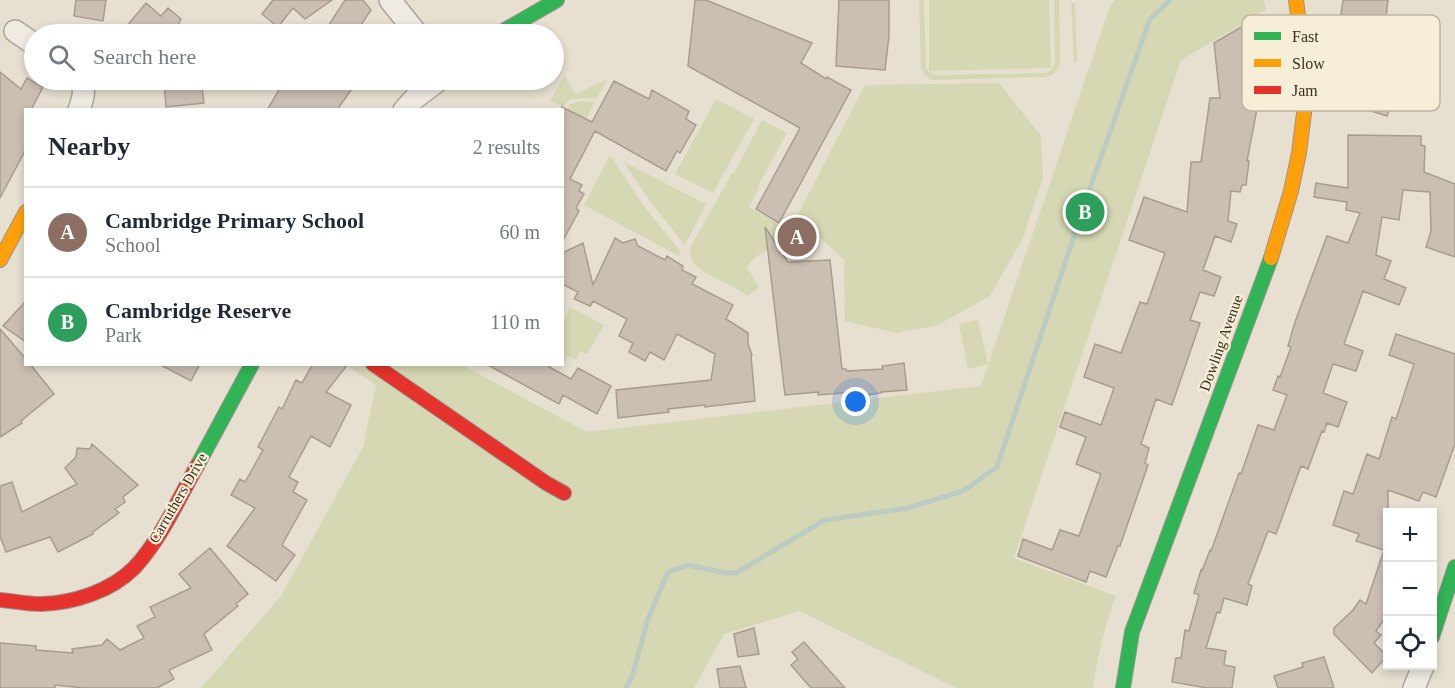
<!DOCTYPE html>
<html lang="en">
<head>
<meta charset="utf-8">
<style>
  body { margin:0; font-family:Georgia,serif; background:#f6f6f7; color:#1f2937 }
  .controls { position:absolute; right:18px; bottom:18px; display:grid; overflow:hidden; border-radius:0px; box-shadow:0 3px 9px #0003 }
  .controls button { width:54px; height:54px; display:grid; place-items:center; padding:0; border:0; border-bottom:2px solid #e0e1e3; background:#fff; color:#1f2937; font:30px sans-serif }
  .you { position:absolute; left:856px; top:402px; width:21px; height:21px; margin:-15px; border:4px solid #fff; border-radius:50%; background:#1a73e8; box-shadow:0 0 0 9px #1a73e833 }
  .badge { display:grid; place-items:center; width:39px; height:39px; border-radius:50%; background:#786c5e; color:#fff; font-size:20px; font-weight:700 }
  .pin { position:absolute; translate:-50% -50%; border:3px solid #fff; box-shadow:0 2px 6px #0006 }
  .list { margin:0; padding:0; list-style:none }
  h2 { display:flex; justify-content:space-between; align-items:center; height:78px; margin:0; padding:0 24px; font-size:26px }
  h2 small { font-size:20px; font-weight:400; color:#747a83 }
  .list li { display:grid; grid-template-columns:39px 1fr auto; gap:18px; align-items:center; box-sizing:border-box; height:90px; padding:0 24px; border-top:2px solid #e0e1e3 }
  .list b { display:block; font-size:22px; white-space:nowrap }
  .list p { margin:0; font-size:20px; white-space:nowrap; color:#747a83 }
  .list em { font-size:20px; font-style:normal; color:#747a83 }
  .icon { flex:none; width:33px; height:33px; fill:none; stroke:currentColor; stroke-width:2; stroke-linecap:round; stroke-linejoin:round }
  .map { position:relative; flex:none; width:1455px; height:688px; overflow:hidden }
  .search { position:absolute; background:#fff; box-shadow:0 3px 9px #0003; left:24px; top:24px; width:540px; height:66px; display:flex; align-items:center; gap:15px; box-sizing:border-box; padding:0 21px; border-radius:33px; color:#747a83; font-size:22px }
  .panel { position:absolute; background:#fff; box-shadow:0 3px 9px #0003; left:24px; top:108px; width:540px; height:258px; border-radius:0px }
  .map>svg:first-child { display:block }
  .green { fill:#d6d7b3 }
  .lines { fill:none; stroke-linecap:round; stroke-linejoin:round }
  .stream { stroke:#bcccc2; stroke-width:5 }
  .building { fill:#cbbfb2; stroke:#a89c90; stroke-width:1.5 }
  .street-casing { stroke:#ada599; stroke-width:24 }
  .fast-casing { stroke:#9c958a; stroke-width:16 }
  .slow-casing { stroke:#9c958a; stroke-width:16 }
  .jam-casing { stroke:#9c958a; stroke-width:16 }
  .street { stroke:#efebe3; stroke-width:21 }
  .fast { stroke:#30b455; stroke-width:14 }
  .slow { stroke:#ff9f0a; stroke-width:14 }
  .jam { stroke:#e5322d; stroke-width:14 }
  .labels { text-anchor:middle; stroke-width:4.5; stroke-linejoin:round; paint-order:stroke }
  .street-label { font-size:15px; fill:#3d2e20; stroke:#f7eed8 }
  .key { fill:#f7eed8; stroke:#bfb4a1; stroke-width:1.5 }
  .key-label { font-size:16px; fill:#3d2e20 }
</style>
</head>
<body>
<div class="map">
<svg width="1455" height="688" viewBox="0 0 1455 688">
  <rect width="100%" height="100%" fill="#e7e0d1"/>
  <path class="green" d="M919 0H924L926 68 929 72 936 75 1045 73C1051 71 1054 68 1055 62L1054 0H1059L1060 62C1058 71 1053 76 1045 77L933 80C926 77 923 73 921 66Z
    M929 0H1049L1051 68 929 71Z
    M1115 0H1264L1266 10 1181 60 1014 558 1116 596C1104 626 1098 656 1093 688H956L800 611 724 634 694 688H201L281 596 363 447 376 385 346 365H462L587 432 981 386 1110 6Z
    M1071 3H1075L1077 62H1074Z
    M565 75 575 94 608 79 597 98 570 99 563 107 550 101Z
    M999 83 1041 136 1043 177 1023 238 990 296 938 325 897 333 845 321 844 260 797 216 865 85Z
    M716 99 754 119 713 193 675 174Z
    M582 101 595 102 586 119 567 109 570 104Z
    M762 120 787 133 758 186 759 187 749 207 779 224 777 244 754 258 747 267 759 288 747 296C731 283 710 278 696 266 691 261 690 255 690 248L732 173 737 175 734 173Z
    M610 155 643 205 681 252 679 256 584 205Z
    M624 162 706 204 685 245C663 218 642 192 624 162Z
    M570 307 604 325 587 354 580 351 576 360 568 356 562 366 559 365 562 364 563 317 565 318Z
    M978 320 988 364 968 369 959 324Z"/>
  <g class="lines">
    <path class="stream" d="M626 688 632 677 648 619 668 572 688 565 726 573H736L825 520 908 508 963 491 997 467 1089 191 1150 19 1170 0"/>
  </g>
  <path class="building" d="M76 0H106L103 21 74 16Z
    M273 0H332L305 19 293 8 278 27 262 14Z
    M345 0H363L371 10 355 34H323Z
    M695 0H706L812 43 801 63 826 79 827 77 851 90 779 223 756 209 800 128 688 66Z
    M839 0H889V36L885 70 836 66Z
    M1343 0H1388L1385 26 1400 27V50L1385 49 1384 87 1395 91 1387 116 1365 109 1366 104 1344 97 1348 87 1349 44H1344L1345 15 1341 14Z
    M146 3 161 16 168 8 181 19 174 34H120Z
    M1255 19 1260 93 1247 161H1249L1246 185H1242L1240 192 1231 191 1228 221 1237 224 1231 242 1215 236 1203 270 1221 277 1214 296 1200 292 1190 320 1200 323 1172 405 1156 399 1141 444 1149 448 1145 463 1148 465 1120 546H1118L1106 577 1090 571 1086 582 1018 556 1023 539 1052 550 1060 530 1079 536 1101 474 1076 464 1086 437 1060 427 1065 412 1101 425 1114 388 1084 377 1095 344 1121 353 1140 302 1147 304 1165 253 1129 240 1144 197 1187 212 1191 162H1201L1210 98H1220L1214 43Z
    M0 72 21 89 27 78 43 87 31 110H26V149L0 198Z
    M164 80H201L204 103 166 107Z
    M285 80H358L337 110H267Z
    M614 81 649 99 652 90 689 111 686 119 696 125 680 153 677 151 666 171 595 131 570 179 582 185 579 191 584 194 576 208 579 211 562 242V107L592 122Z
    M1348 135 1421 136V145L1425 146 1424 172 1455 184V257L1426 247 1431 231 1430 192 1403 190 1399 220 1382 217 1376 255 1391 261 1384 279 1406 288 1399 305 1363 291 1344 344 1363 351 1356 371 1333 364 1323 393 1347 402 1338 427 1327 423 1324 432 1322 431 1308 469 1301 466 1276 534 1268 531 1248 584 1252 586 1247 605 1224 598 1220 613 1217 612 1206 648 1226 651 1224 665 1235 667 1232 688H1207L1172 682 1176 658H1181L1185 630 1189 631 1199 595 1194 593 1201 570 1202 571 1210 550 1211 551 1239 473 1241 474 1258 425 1274 430 1287 395 1273 390 1278 376 1280 377 1291 347 1288 346 1295 322 1327 236 1348 243 1360 213 1346 210 1347 202 1314 197 1316 183 1348 188Z
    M765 227 788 262 830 260 842 369H846L847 371 883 369 882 366 904 363 907 390 881 392V393L859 396V391L831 394 818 395V392L785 395Z
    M615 238 623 243 635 239 638 246 665 260 667 256 683 266 682 270 696 277 692 284 733 305 726 319 748 333V344L752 355 751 356 755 401 705 407V405L668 409 669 412 618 418 616 390 711 380 715 354 677 334 664 360 650 352 645 361 629 352 633 343 619 336 627 319 593 301 590 306 574 299 578 292 562 284V253L583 243 593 285Z
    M26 301V342L3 326Z
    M0 329 26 359V364H30L54 394 21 421 22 423 0 437Z
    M1396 334 1455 354V444L1436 497 1423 492 1419 501 1388 490V614L1376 631 1381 635 1374 643 1387 656 1372 673 1334 634V628L1353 610 1360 600 1366 604 1384 550 1356 541 1359 534 1333 525 1344 491 1353 494 1367 454 1379 459 1392 417 1396 419 1414 364 1389 355Z
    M159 364H200L191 381Z
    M313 364H348L326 392 351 405 330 447 311 436 289 477 298 482 293 492 307 500 282 545 295 555 276 581 227 546 255 508 231 495 240 479 245 482 263 450 258 447 279 407 282 409 296 380 302 383Z
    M486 364H544L571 379 578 368 611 386 597 414 563 395 559 404Z
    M92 444 138 485 123 497 125 502 115 509 119 513 93 532V534L58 552 50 537 6 552 0 536V486L12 482 22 512 77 484 65 468 76 457 77 448 90 449Z
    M210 548 248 594 236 604 238 606 204 634 212 650 169 670 174 679 157 688H84L55 685V688H0V643L36 646V650L73 653 72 649 102 645 107 639 120 650 144 638 137 626 155 617 150 607 191 588 179 574Z
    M754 628 759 654 738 657 734 634Z
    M804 642 845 688H811L791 665 798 659 792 652Z
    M1324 657 1334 688H1278L1274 676 1303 667 1302 663Z
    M740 666 746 688H720L717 669Z"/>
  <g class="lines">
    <g class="street-casing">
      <path id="street" d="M390 0 417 34
        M15 31 34 44
        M79 110C83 98 86 91 80 80
        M404 110 415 98 439 80
        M1414 688 1423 666"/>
    </g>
    <g class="fast-casing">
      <path id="fast" d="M498 34 557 0
        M197 466 252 364
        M1432 637 1455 567
        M1123 688 1132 632 1271 258"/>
    </g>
    <g class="slow-casing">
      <path id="slow" d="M1271 258 1291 191 1299 153 1304 113 1301 39 1296 0
        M0 260 26 212"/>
    </g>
    <g class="jam-casing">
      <path id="jam" d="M373 364 546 483 564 493
        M0 600C14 601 27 604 41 604 74 603 111 591 134 568 161 539 178 500 197 466"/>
    </g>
    <use href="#street" class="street"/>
    <use href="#fast" class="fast"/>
    <use href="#slow" class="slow"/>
    <use href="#jam" class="jam"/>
  </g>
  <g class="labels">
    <g class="street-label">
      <text transform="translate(1221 343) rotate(-70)" y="5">Dowling Avenue</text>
      <text transform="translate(178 498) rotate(-60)" y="5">Carruthers Drive</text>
    </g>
  </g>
  <rect x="1242" y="15" width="198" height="96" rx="9" class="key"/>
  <rect x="1254" y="32" width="27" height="8" fill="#30b455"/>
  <rect x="1254" y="59" width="27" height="8" fill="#ff9f0a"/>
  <rect x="1254" y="86" width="27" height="8" fill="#e5322d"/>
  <g class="key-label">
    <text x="1292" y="42">Fast</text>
    <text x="1292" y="69">Slow</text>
    <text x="1292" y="96">Jam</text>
  </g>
</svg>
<div class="controls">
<button>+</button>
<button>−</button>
<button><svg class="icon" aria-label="locate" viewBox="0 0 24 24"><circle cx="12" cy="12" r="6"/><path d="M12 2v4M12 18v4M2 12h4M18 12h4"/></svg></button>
</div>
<div class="you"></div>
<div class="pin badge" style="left:797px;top:237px;background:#8d6e63">A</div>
<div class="pin badge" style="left:1085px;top:212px;background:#2e9e5b">B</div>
<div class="search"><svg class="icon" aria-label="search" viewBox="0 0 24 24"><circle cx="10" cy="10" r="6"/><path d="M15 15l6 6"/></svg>Search here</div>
<section class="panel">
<h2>Nearby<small>2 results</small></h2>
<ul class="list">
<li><span class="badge" style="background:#8d6e63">A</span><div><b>Cambridge Primary School</b><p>School</p></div><em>60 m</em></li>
<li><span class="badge" style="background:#2e9e5b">B</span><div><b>Cambridge Reserve</b><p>Park</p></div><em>110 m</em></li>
</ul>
</section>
</div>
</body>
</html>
